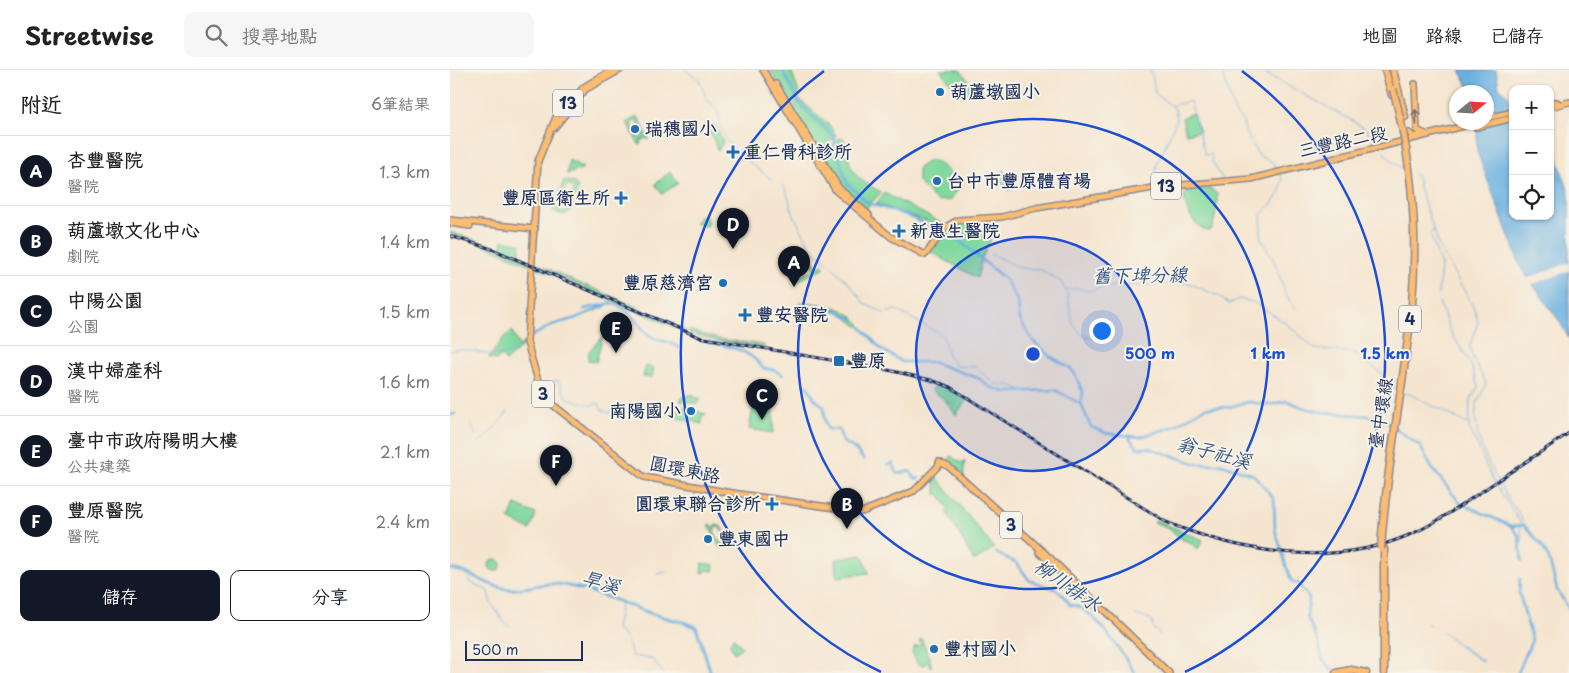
<!DOCTYPE html>
<html lang="zh-TW">
<head>
<meta charset="utf-8">
<style>
  body { margin:0; font-family:"Playpen Sans","LXGW WenKai TC",sans-serif; background:#f6f6f6; color:#222 }
  .controls { position:absolute; right:15px; top:15px; display:grid; overflow:hidden; border-radius:10px; box-shadow:0 1px 4px #0004 }
  .controls button { width:45px; height:45px; display:grid; place-items:center; padding:0; border:0; border-bottom:1px solid #e0e0e0; background:#fff; color:#222; font:25px sans-serif }
  .compass { position:absolute; left:999px; top:15px; width:45px; height:45px; border-radius:50%; background:#fff; box-shadow:0 1px 4px #0004; rotate:72deg }
  .scale { position:absolute; left:15px; bottom:12px; width:118px; box-sizing:border-box; padding-left:5px; border:2px solid #1b2f5e; border-top:0; font-size:14px; line-height:18px; white-space:nowrap; color:#1b2f5e; -webkit-text-stroke:4px #f7f3e8; paint-order:stroke }
  .you { position:absolute; left:651px; top:260px; width:18px; height:18px; margin:-12px; border:4px solid #fff; border-radius:50%; background:#1a73e8; box-shadow:0 0 0 8px #1a73e833 }
  .badge { display:grid; place-items:center; width:32px; height:32px; border-radius:50%; background:#111827; color:#fff; font-size:16px; font-weight:700 }
  .pin { position:absolute; translate:-50% -41px; filter:drop-shadow(0 1px 2px #0008) }
  .pin::after { content:''; position:absolute; top:26px; width:18px; height:15px; background:inherit; clip-path:polygon(0 0,100% 0,50% 100%) }
  .list { margin:0; padding:0; list-style:none }
  h2 { display:flex; justify-content:space-between; align-items:center; height:65px; margin:0; padding:0 20px; font-size:21px }
  h2 small { font-size:16px; font-weight:400; color:#767676 }
  .list li { display:grid; grid-template-columns:32px 1fr auto; gap:15px; align-items:center; box-sizing:border-box; height:70px; padding:0 20px; border-top:1px solid #e0e0e0 }
  .list b { display:block; font-size:19px; white-space:nowrap }
  .list p { margin:0; font-size:16px; white-space:nowrap; color:#767676 }
  .list em { font-size:16px; font-style:normal; color:#767676 }
  .actions { display:flex; gap:10px; padding:15px 20px }
  .actions a { flex:1; padding:11px 0; border:1px solid #111827; border-radius:10px; text-align:center; font-size:18px; color:#111827 }
  .actions .main { background:#111827; color:#fff }
  .icon { flex:none; width:28px; height:28px; fill:none; stroke:currentColor; stroke-width:2; stroke-linecap:round; stroke-linejoin:round }
  .map { position:relative; flex:none; width:1119px; height:603px; overflow:hidden }
  header { display:flex; align-items:center; gap:30px; box-sizing:border-box; height:70px; padding:0 25px; background:#fff; border-bottom:1px solid #e0e0e0 }
  header strong { font-size:24px }
  nav { display:flex; gap:28px; margin-inline-start:auto; font-size:18px }
  .search { width:350px; height:45px; background:#f6f6f6; display:flex; align-items:center; gap:12px; box-sizing:border-box; padding:0 18px; border-radius:10px; color:#767676; font-size:19px }
  main { display:flex }
  aside { flex:1; background:#fff }
  .map>svg:first-child { display:block }
  .green { fill:#81d99e; stroke:#4e847e; fill-rule:evenodd }
  .water { fill:#6ab1e1; stroke:#4270a0 }
  .pier { fill:#f5e5cf }
  .lines { fill:none; stroke-linecap:round; stroke-linejoin:round }
  .stream { stroke:#6ab1e1; stroke-width:1 }
  .canal { stroke:#6ab1e1; stroke-width:2.5 }
  .river { stroke:#6ab1e1; stroke-width:3 }
  .primary-casing { stroke:#888a96; stroke-width:8 }
  .motorway-casing { stroke:#888a96; stroke-width:9 }
  .primary { stroke:#febc70; stroke-width:5 }
  .motorway { stroke:#febc70; stroke-width:6 }
  .rail-casing { stroke:#1b2f5e; stroke-width:3 }
  .rail { stroke:#f7f3e8; stroke-width:1; stroke-dasharray:4; stroke-linecap:butt }
  .motorway-bridge-casing { stroke:#888a96; stroke-width:9; stroke-linecap:butt }
  .motorway-bridge { stroke:#febc70; stroke-width:6 }
  .oneway { stroke:#816e66 }
  .ring { fill:none; stroke:#1d4ed8; stroke-width:2.5 }
  .poi-dot { fill:#1f6fb2; stroke:#f7f3e8; stroke-width:2 }
  .labels { text-anchor:middle; stroke-width:4; stroke-linejoin:round; paint-order:stroke }
  .shield { fill:#f7f3e8; stroke:#5d6a87; stroke-width:1 }
  .shield-label { font-size:16px; font-weight:bold; fill:#1b2f5e }
  .poi-label { font-size:18px; font-weight:bold; fill:#1b2f5e; stroke:#f7f3e8; text-anchor:start }
  .street-label { font-size:18px; fill:#1b2f5e; stroke:#f7f3e8 }
  .water-label { font-size:19px; font-style:italic; fill:#335685; stroke:#f7f3e8 }
  .centre { fill:#1d4ed8; stroke:#f7f3e8; stroke-width:2.5 }
  .ring-label { font-size:15px; text-anchor:middle; font-weight:bold; fill:#1d4ed8; stroke:#f7f3e8; stroke-width:4; stroke-linejoin:round; paint-order:stroke }
</style>
</head>
<body>
<header>
<strong>Streetwise</strong>
<div class="search"><svg class="icon" aria-label="search" viewBox="0 0 24 24"><circle cx="10" cy="10" r="6"/><path d="M15 15l6 6"/></svg>搜尋地點</div>
<nav><a>地圖</a><a>路線</a><a>已儲存</a></nav>
</header>
<main>
<aside>
<h2>附近<small>6筆結果</small></h2>
<ul class="list">
<li><span class="badge">A</span><div><b>杏豐醫院</b><p>醫院</p></div><em>1.3 km</em></li>
<li><span class="badge">B</span><div><b>葫蘆墩文化中心</b><p>劇院</p></div><em>1.4 km</em></li>
<li><span class="badge">C</span><div><b>中陽公園</b><p>公園</p></div><em>1.5 km</em></li>
<li><span class="badge">D</span><div><b>漢中婦產科</b><p>醫院</p></div><em>1.6 km</em></li>
<li><span class="badge">E</span><div><b>臺中市政府陽明大樓</b><p>公共建築</p></div><em>2.1 km</em></li>
<li><span class="badge">F</span><div><b>豐原醫院</b><p>醫院</p></div><em>2.4 km</em></li>
</ul>
<div class="actions"><a class="main">儲存</a><a>分享</a></div>
</aside>
<div class="map">
<svg width="1119" height="603" viewBox="0 0 1119 603">
  <rect width="100%" height="100%" fill="#f7f3e8"/>
  <filter id="ink" filterUnits="userSpaceOnUse"><feTurbulence type="fractalNoise" baseFrequency=".02" numOctaves="2"/><feDisplacementMap in="SourceGraphic" scale="10" xChannelSelector="R" yChannelSelector="G"/><feConvolveMatrix kernelMatrix="1 2 1 2 8 2 1 2 1" color-interpolation-filters="sRGB"/></filter>
  <filter id="wash" filterUnits="userSpaceOnUse"><feTurbulence type="fractalNoise" baseFrequency=".0096" numOctaves="4" result="noise"/><feDisplacementMap in="SourceGraphic" scale="20" xChannelSelector="R" yChannelSelector="G"/><feGaussianBlur stdDeviation="1.12" result="paint"/><feColorMatrix in="noise" values="0 0 0 0 0 0 0 0 0 0 0 0 0 0 0 0 0 1.4 0 .05"/><feComposite in="paint" operator="in"/></filter>
  <g filter="url(#wash)">
    <rect width="100%" height="100%" fill="#f5e5cf"/>
    <path class="green" d="M320 0H341L350 26 340 34Z
      M490 0H510L524 18 512 27Z
      M349 29 379 55 386 65 369 83 342 36Z
      M742 43 750 61 736 64 732 48Z
      M188 46 199 70 196 68 190 71 191 74 189 75 177 52ZM186 50 194 64 191 68 188 67 181 54Z
      M263 54 266 56 273 72 268 81 258 57Z
      M389 68 394 69C402 102 400 105 431 122L416 139 392 119 371 86Z
      M119 90 132 97V99L117 104Z
      M480 90C492 92 506 107 508 119L501 130 487 131 468 112V98Z
      M554 100 560 119 559 121 546 107Z
      M220 102 228 113 212 124 205 114Z
      M114 110 124 113 128 118 120 142 113 145 103 141ZM119 115 124 119 118 140 112 143 108 136 115 117Z
      M743 118 761 119 767 124C768 135 765 148 762 159L758 161C743 157 732 136 735 122H741Z
      M434 123 493 154 492 159 479 152 426 134Z
      M254 145 258 150V155L255 156 245 153 250 146Z
      M523 151 526 161 541 169 532 188 527 208 481 182C495 164 498 152 523 151Z
      M0 162 51 178 79 191 78 194 29 173 0 164Z
      M53 170 71 174 69 186 51 177Z
      M361 190 365 193 367 198 373 195 374 198 346 212 348 208 344 205 345 198ZM360 193 364 196 363 200 350 206 346 204 347 199Z
      M86 193 133 215 131 217 86 197Z
      M135 215 194 240V244L133 218Z
      M349 232C373 234 395 235 411 255L407 256 390 242 350 235Z
      M197 242 234 258 236 262 196 245Z
      M239 260 268 269 314 275 315 278 267 271 239 263Z
      M62 261 69 276 74 272V275L56 291 52 286 46 290 39 288 54 267Z
      M153 266 146 292 138 290 139 281Z
      M196 296 204 298 202 307H193Z
      M486 313 517 329 506 345 495 330 482 320Z
      M243 324V327L250 328 248 334 230 331 231 328Z
      M228 336 256 344V346L252 345V354L227 348 224 345Z
      M303 338 324 339 323 363 299 359Z
      M501 386 511 393 515 391 513 408 498 392Z
      M485 405 544 478 524 491 496 441 499 439 489 424 486 425V416L482 408Z
      M65 435 86 444 80 460 59 449Z
      M706 450 753 470 748 479 735 469 734 471 722 461 704 452Z
      M261 454 263 457 267 455 271 456 278 470 277 474 270 478 259 455ZM266 457 270 458 276 469 274 474 270 473 264 461Z
      M412 485 419 503 387 507 386 489Z
      M39 495a6 6 0 1 1 12 0a6 6 0 1 1-12 0Z
      M252 493 264 495 263 501 255 500V503H251Z
      M283 567 292 577 284 583 280 574Z
      M472 569 482 596 480 597 478 592 473 595 468 594 462 582 465 576 471 575 469 570Z"/>
    <path class="water" d="M1010 0H1046L1049 17 1063 31V146H1100L1101 69 1119 123V269L1110 252 1071 198 1027 82V53L1036 52V22H1021Z"/>
    <path class="pier" d="M1119 193V201L1080 215 1076 209Z"/>
    <g class="lines">
      <path class="stream" d="M235 0 249 9 257 30C274 40 267 56 277 71 282 78 313 104 321 109
        M699 0 702 4 705 23 725 39 727 49 707 94 704 112
        M771 0 785 43 793 51 795 61 809 86 821 91 829 101
        M816 0 818 5 903 51 917 60 928 75
        M723 35 740 31 755 85 761 84 762 91 773 110
        M934 82 943 92 957 101
        M831 104C835 120 823 134 811 144V168L825 193 836 225 846 239
        M963 104 967 106 969 117 990 179 1023 236 1028 252 1020 276 1022 286 1036 313C1034 322 1027 329 1026 338 1022 368 1042 400 1056 425 1062 436 1071 443 1074 455
        M332 115 336 120 344 146 361 177 398 212 415 234 434 243 446 240 492 265 499 287 506 296 526 297 545 314 559 315 575 321 594 320
        M980 164 984 159
        M981 167 991 195 988 225
        M541 184 570 198 590 199 611 212 617 223 623 254 631 264 640 268 652 263
        M616 220 626 218 638 221 651 217 739 213 770 227 779 234 789 229 804 232 837 254 865 279 906 283 932 304 947 322
        M989 232 1001 263 1021 294 1028 317 1020 331 1019 357 1043 410 1070 452 1072 473
        M0 281C23 275 47 295 67 278
        M93 316 104 315V311L108 310 117 328 141 335 149 333 151 339 158 343 168 341
        M954 323 960 324 1018 354
        M21 354 26 366
        M29 373C35 368 53 350 58 341
        M207 504 216 502
        M21 505 19 512 37 520 41 533 56 555 60 556
        M171 532 166 560 176 567 182 586 202 589 213 603
        M686 545 701 549 704 560 708 561 710 566
        M977 554 981 556
        M992 562 1033 591
        M1007 575 1033 592"/>
      <path class="canal" d="M332 0 351 35 383 66 397 113 418 133 456 145 506 168 556 210 568 233 570 250 583 271 600 286 620 298 625 304 633 323 631 334
        M160 233C184 238 188 260 203 268 213 272 221 271 229 278
        M356 234 384 239 405 250
        M134 239 157 234
        M411 257 431 279 452 292H482L528 308 540 317 555 322 605 320 631 334 641 357 656 363 690 367 722 357 755 338 779 337 798 332 820 335 837 331 855 338 872 342 930 347 970 376 982 398 1010 433 1061 456 1069 466 1072 491
        M82 266 102 255 126 248 155 236 160 232
        M257 272C279 276 299 279 313 298L324 300 333 305
        M357 315 364 328 374 337 375 351 378 359 389 360 393 372 405 379 414 390
        M0 345 5 344
        M680 367V369L688 378H699L747 394H772L804 405 824 429 825 460 840 508 843 513H848L859 528 857 547 869 573 872 589 886 603
        M438 395 443 393 447 404 460 401 465 408 469 409
        M1061 456 1074 455 1092 476 1099 489 1107 520 1119 539
        M546 483 567 493 579 510C598 520 605 511 620 535 642 534 674 586 685 603
        M1068 603 1082 570 1069 522 1070 509"/>
      <path class="river" d="M0 499C21 501 36 516 57 519 73 521 91 512 107 514 143 519 175 535 209 546 222 550 234 551 246 557L261 603"/>
    </g>
  </g>
  <g filter="url(#ink)">
    <g class="lines">
      <g class="primary-casing">
        <path id="primary" d="M162 0 134 17 106 47 88 91 77 272 90 318 98 331 194 407 276 422 412 442 464 421 490 394
          M313 0 386 121 441 167 475 185 496 157 508 150 552 147 586 138 709 117 801 109 1030 52
          M326 14 389 118 419 145
          M965 14 967 60 975 64
          M1100 32H1107
          M1100 37 1119 32
          M1036 48 1063 42
          M1026 57 1063 48
          M104 58 136 19 170 0
          M959 63 964 67 968 66
          M0 150 85 159
          M0 153 20 156
          M489 392 499 397 598 486 719 603
          M589 482 645 535"/>
      </g>
      <g class="motorway-casing">
        <path id="motorway" d="M935 0 942 25
          M943 0 955 47
          M934 479V603
          M886 603 901 600 916 603"/>
      </g>
      <use href="#primary" class="primary"/>
      <use href="#motorway" class="motorway"/>
      <g class="rail-casing">
        <path id="rail" d="M0 166 42 179 249 267 438 300 481 310 500 317 716 452C791 483 882 498 959 465 985 454 1008 437 1031 422 1060 402 1090 383 1119 363"/>
      </g>
      <use href="#rail" class="rail"/>
      <g class="motorway-bridge-casing">
        <path id="motorway-bridge" d="M931 479C936 397 954 316 962 234 968 162 962 89 943 19"/>
      </g>
      <use href="#motorway-bridge" class="motorway-bridge"/>
    </g>
    <defs><path id="oneway-shaft" d="M-6 0H5M1.5-3L5.5 0L1.5 3" fill="none" stroke-width="1.6" stroke-linecap="round" stroke-linejoin="round" transform="scale(1.25)"/></defs>
    <use class="oneway" href="#oneway-shaft" transform="translate(966 47) rotate(-93)"/>
  </g>
  <circle cx="583" cy="284" r="117" fill="#1d4ed8" fill-opacity=".12"/>
  <g class="ring">
    <circle cx="583" cy="284" r="117"/>
    <circle cx="583" cy="284" r="235"/>
    <path d="M431 602A352 352 0 0 1 374 1M792 1A352 352 0 0 1 735 602"/>
  </g>
  <g class="poi-dot">
    <circle cx="490" cy="22" r="5"/>
    <circle cx="185" cy="59" r="5"/>
    <path d="M280.5 74.5h5v5h5v5h-5v5h-5v-5h-5v-5h5z"/>
    <circle cx="487" cy="111" r="5"/>
    <path d="M168.5 120.5h5v5h5v5h-5v5h-5v-5h-5v-5h5z"/>
    <path d="M446.5 153.5h5v5h5v5h-5v5h-5v-5h-5v-5h5z"/>
    <circle cx="273" cy="213" r="5"/>
    <path d="M292.5 237.5h5v5h5v5h-5v5h-5v-5h-5v-5h5z"/>
    <rect x="383" y="285" width="12" height="12" rx="2.5"/>
    <circle cx="241" cy="341" r="5"/>
    <path d="M319.5 426.5h5v5h5v5h-5v5h-5v-5h-5v-5h5z"/>
    <circle cx="258" cy="469" r="5"/>
    <circle cx="484" cy="579" r="5"/>
  </g>
  <g class="labels">
    <g class="shield">
      <rect x="103" y="19.5" width="30" height="27" rx="4"/>
      <rect x="701" y="102.5" width="30" height="27" rx="4"/>
      <rect x="949" y="235.5" width="22" height="27" rx="4"/>
      <rect x="82" y="310.5" width="22" height="27" rx="4"/>
      <rect x="550" y="441.5" width="22" height="27" rx="4"/>
    </g>
    <g class="shield-label">
      <text x="118" y="39">13</text>
      <text x="716" y="122">13</text>
      <text x="960" y="255">4</text>
      <text x="93" y="330">3</text>
      <text x="561" y="461">3</text>
    </g>
    <g class="poi-label">
      <text x="500" y="28">葫蘆墩國小</text>
      <text x="195" y="65">瑞穗國小</text>
      <text x="294" y="88">重仁骨科診所</text>
      <text x="497" y="117">台中市豐原體育場</text>
      <text x="160" y="134" text-anchor="end">豐原區衛生所</text>
      <text x="460" y="167">新惠生醫院</text>
      <text x="263" y="219" text-anchor="end">豐原慈濟宮</text>
      <text x="306" y="251">豐安醫院</text>
      <text x="400" y="297">豐原</text>
      <text x="231" y="347" text-anchor="end">南陽國小</text>
      <text x="311" y="440" text-anchor="end">圓環東聯合診所</text>
      <text x="268" y="475">豐東國中</text>
      <text x="494" y="585">豐村國小</text>
    </g>
    <g class="street-label">
      <text transform="translate(893 72) rotate(-12)" y="6">三豐路二段</text>
      <text transform="translate(931 343) rotate(-81)" y="6">臺中環線</text>
      <text transform="translate(235 400) rotate(12)" y="6">圓環東路</text>
    </g>
    <g class="water-label">
      <text transform="translate(690 205) rotate(-1)" y="7">舊下埤分線</text>
      <text transform="translate(764 382) rotate(15)" y="7">翁子社溪</text>
      <text transform="translate(151 512) rotate(17)" y="7">旱溪</text>
      <text transform="translate(618 515) rotate(35)" y="7">柳川排水</text>
    </g>
  </g>
  <circle cx="583" cy="284" r="8" class="centre"/>
  <g class="ring-label">
    <text x="700" y="289">500 m</text>
    <text x="818" y="289">1 km</text>
    <text x="935" y="289">1.5 km</text>
  </g>
</svg>
<div class="controls">
<button>+</button>
<button>−</button>
<button><svg class="icon" aria-label="locate" viewBox="0 0 24 24"><circle cx="12" cy="12" r="6"/><path d="M12 2v4M12 18v4M2 12h4M18 12h4"/></svg></button>
</div>
<svg class="compass" viewBox="-18 -18 36 36"><path d="M0-13l5 13h-10z" fill="#e53935"/><path d="M0 13l5-13h-10z" fill="#767676"/></svg>
<div class="scale">500 m</div>
<div class="you"></div>
<div class="pin badge" style="left:344px;top:217px">A</div>
<div class="pin badge" style="left:397px;top:459px">B</div>
<div class="pin badge" style="left:312px;top:350px">C</div>
<div class="pin badge" style="left:283px;top:179px">D</div>
<div class="pin badge" style="left:166px;top:283px">E</div>
<div class="pin badge" style="left:106px;top:416px">F</div>
</div>
</main>
</body>
</html>
